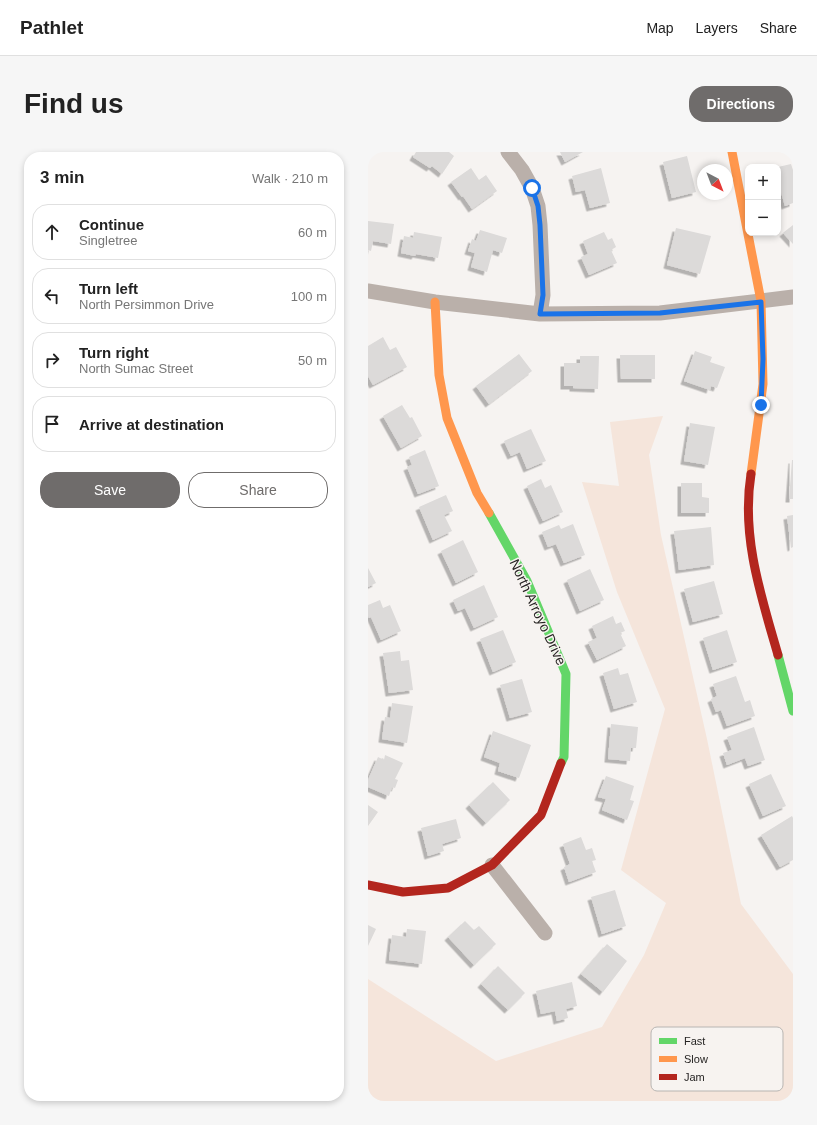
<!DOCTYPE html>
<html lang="en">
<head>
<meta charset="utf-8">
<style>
  body { margin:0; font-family:Arial,sans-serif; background:#f6f6f6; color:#222 }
  .controls { position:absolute; right:12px; top:12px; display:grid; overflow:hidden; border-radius:8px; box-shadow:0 2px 6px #0003 }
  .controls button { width:36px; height:36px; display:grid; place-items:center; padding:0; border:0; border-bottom:1px solid #e0e0e0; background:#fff; color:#222; font:20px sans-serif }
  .compass { position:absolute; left:329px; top:12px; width:36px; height:36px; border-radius:50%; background:#fff; box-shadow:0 2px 6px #0003; rotate:138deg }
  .stop { position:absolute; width:12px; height:12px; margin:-9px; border:3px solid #1a73e8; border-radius:50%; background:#fff }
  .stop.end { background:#1a73e8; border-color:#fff; box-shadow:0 1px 4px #0008 }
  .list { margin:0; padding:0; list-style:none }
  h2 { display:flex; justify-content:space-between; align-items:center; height:52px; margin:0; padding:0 16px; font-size:17px }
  h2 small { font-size:13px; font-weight:400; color:#767676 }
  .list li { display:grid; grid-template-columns:26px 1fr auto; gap:12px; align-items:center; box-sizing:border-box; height:56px; margin:0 8px 8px; padding:0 8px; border:1px solid #e0e0e0; border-radius:16px }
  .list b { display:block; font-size:15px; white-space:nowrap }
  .list p { margin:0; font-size:13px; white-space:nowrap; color:#767676 }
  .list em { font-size:13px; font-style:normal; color:#767676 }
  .actions { display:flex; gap:8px; padding:12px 16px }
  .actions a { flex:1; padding:9px 0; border:1px solid #6f6c6b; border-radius:16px; text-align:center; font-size:14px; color:#6f6c6b }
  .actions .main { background:#6f6c6b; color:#fff }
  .icon { flex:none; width:22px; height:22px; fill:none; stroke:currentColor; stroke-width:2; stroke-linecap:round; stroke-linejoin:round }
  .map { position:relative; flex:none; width:425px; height:949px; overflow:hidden; border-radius:16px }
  header { display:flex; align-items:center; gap:24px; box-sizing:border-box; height:56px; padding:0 20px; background:#fff; border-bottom:1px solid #e0e0e0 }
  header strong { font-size:19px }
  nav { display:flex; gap:22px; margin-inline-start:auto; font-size:14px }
  .intro { display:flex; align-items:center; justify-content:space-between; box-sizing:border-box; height:96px; padding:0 24px }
  h1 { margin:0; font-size:28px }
  .button { padding:10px 18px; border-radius:16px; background:#6f6c6b; color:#fff; font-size:14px; font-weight:700 }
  main { display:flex; gap:24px; padding:0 24px }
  aside { flex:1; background:#fff; border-radius:16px; box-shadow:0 2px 6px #0003 }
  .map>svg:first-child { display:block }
  .green { fill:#f5e5db }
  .building { fill:#dcdad9; filter:url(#shadow) }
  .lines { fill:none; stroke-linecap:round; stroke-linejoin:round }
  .street { stroke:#bab0aa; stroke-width:15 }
  .fast { stroke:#63d668; stroke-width:9 }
  .slow { stroke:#ff974d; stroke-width:9 }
  .jam { stroke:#b3261e; stroke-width:9 }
  .route { stroke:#1a73e8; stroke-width:5 }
  .labels { text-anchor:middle; stroke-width:3; stroke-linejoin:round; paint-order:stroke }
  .street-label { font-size:14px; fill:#262423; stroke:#f7f3f0 }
  .key { fill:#f7f3f0; stroke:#b8b5b2; stroke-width:1 }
  .key-label { font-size:11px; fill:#262423 }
</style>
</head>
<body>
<header>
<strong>Pathlet</strong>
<nav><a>Map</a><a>Layers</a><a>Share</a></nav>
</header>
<div class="intro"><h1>Find us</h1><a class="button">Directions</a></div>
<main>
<aside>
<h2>3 min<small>Walk · 210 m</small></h2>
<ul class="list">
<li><svg class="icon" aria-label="ahead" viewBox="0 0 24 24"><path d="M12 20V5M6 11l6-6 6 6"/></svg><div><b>Continue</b><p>Singletree</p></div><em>60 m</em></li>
<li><svg class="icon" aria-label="left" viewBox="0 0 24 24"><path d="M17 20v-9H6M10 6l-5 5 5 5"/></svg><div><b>Turn left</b><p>North Persimmon Drive</p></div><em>100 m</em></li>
<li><svg class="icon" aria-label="right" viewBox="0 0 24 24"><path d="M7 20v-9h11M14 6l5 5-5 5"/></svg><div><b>Turn right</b><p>North Sumac Street</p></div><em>50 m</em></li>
<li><svg class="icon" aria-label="arrive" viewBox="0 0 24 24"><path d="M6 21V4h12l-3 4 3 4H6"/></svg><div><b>Arrive at destination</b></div></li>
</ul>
<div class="actions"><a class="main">Save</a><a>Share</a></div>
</aside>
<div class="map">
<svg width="425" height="949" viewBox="0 0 425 949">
  <defs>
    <filter id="shadow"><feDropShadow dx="-3.5" dy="3.5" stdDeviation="0" flood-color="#0004"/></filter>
  </defs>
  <rect width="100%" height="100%" fill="#f6f3f1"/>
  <path class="green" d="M295 264 281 303 293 383 339 587 373 752 425 822V949H0V827L128 909 234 875 276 803 298 751 253 718 297 557 249 440 214 330 251 334 242 270Z"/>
  <path class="building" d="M48 0H81L86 4 74 22 64 14 62 16 45 5Z
    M192 0H215L197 10Z
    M319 4 328 40 304 46 295 10Z
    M423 12 425 18V51L417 54 410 30V15Z
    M103 16 111 28 118 23 129 39 104 57 95 44 94 45 83 30Z
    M233 16 242 51 222 56 217 38 208 40 204 24Z
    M0 69 26 72 23 92 5 89 3 99 0 98Z
    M425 73V92L415 81Z
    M308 76 343 84 332 122 299 113Z
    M112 78 139 86 134 101 125 98 119 120 103 115 107 101 100 99 104 87 108 89Z
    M46 80 74 85 70 106 48 102 47 104 33 101 36 84 45 86Z
    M236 80 240 88 244 86 248 95 243 98 249 111 221 123 213 105 220 102 215 89Z
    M15 185 22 198 28 195 39 215 5 233 0 224V194Z
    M327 199 344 205 342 210 357 215 349 236 343 234 342 238 316 229Z
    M151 202 164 219 121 252 108 234Z
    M252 203H287V227H253Z
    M212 204H231L230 237 205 236V234H196V211H212Z
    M34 253 42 266 44 265 54 284 33 296 15 264Z
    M322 271 347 275 340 313 316 309Z
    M163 277 178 309 159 317 152 300 143 304 136 289Z
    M57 298 71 334 50 342 39 315 44 313 41 305Z
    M424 308H425V347H421Z
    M173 327 177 336 183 333 195 360 175 369 159 334Z
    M313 331H334V345L341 346V361H313Z
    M78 343 85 359 76 363 84 379 65 388 51 355Z
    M425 363V395L423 396 419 364Z
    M205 372 217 403 196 411 188 392 180 395 174 380 191 373 193 377Z
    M343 375 346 413 311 418 306 379Z
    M95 388 110 420 88 431 73 399Z
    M0 416 8 431 0 435Z
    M222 417 236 448 212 459 199 428Z
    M346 429 355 462 325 470 316 437Z
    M116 433 130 465 106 476 97 456 90 459 85 448Z
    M12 448 15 456 22 453 33 479 13 488 3 465 1 466 0 464V453Z
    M245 464 248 472 253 470 257 479 252 481 258 494 229 508 220 490 229 486 224 474Z
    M135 478 148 510 125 520 112 487Z
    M359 478 369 510 345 518 335 486Z
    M32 499 33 509 41 508 45 538 21 541 15 501Z
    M250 516 252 523 260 521 269 550 246 557 235 521Z
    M368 524 377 550 382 548 387 564 359 574 353 558 348 560 343 547 349 544 345 532Z
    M154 527 164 560 142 566 132 533Z
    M24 551 45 554 39 591 14 587 17 565 22 566Z
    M243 572 270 575 268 596H263L262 609 240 607Z
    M386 575 397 608 380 614 377 606 359 613 355 601 364 598 359 585Z
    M125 579 163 593 151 626 130 619 132 611 116 605Z
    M17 603 35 611 27 627 30 628 27 636 24 635 21 644 0 635V628L10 605 16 608Z
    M403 622 418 654 395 664 381 632Z
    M238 624 266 634 262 648 266 649 259 668 234 658 238 647 230 645Z
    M125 630 142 648 118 671 101 653Z
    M0 653 10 660 0 674Z
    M424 664 425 666V708L412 715 393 683Z
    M88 667 93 686 74 692 76 699 60 704 53 676Z
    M213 685 218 698 224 696 228 708 224 709 228 720 201 730 196 715 202 712 195 692Z
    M247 738 258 774 234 782 223 745Z
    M97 769 106 778 111 774 128 792 106 813 80 785Z
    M0 773 8 777 0 794Z
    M39 777 58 779 54 812 21 808 24 783 38 785Z
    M239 792 259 809 235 840 213 822Z
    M130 814 157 841 140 858 113 832Z
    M204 830 209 854 198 857 200 866 189 869 187 859 173 862 168 839Z"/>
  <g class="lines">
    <path class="street" d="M140 0 154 18 164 36 170 54 172 73 175 143 172 162
      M0 139 67 150 172 162 292 161 425 145
      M124 713 177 781"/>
    <path class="fast" d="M121 361 159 429 198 522 196 605 193 611
      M410 503 425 559"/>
    <path class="slow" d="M364 0 393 149 395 232 383 322
      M67 150 71 223 79 266 109 341 121 361"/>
    <path class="jam" d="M383 322C373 384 393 444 410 503
      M0 733 35 740 80 736 124 713 173 663 193 611"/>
  </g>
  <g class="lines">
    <path class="route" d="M164 36 170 54 172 73 175 143 172 162 292 161 393 150 395 207 393 253"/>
  </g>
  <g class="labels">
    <g class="street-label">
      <text transform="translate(170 460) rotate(65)" y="5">North Arroyo Drive</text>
    </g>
  </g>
  <rect x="283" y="875" width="132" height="64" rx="6" class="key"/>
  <rect x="291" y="886" width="18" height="6" fill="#63d668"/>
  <rect x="291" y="904" width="18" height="6" fill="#ff974d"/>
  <rect x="291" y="922" width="18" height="6" fill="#b3261e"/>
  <g class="key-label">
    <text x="316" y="893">Fast</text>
    <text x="316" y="911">Slow</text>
    <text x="316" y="929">Jam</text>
  </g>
</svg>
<div class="controls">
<button>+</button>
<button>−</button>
</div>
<svg class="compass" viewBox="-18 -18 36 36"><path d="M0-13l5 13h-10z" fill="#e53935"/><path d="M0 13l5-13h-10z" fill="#767676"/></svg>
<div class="stop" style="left:164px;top:36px"></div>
<div class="stop end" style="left:393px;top:253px"></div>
</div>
</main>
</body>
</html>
